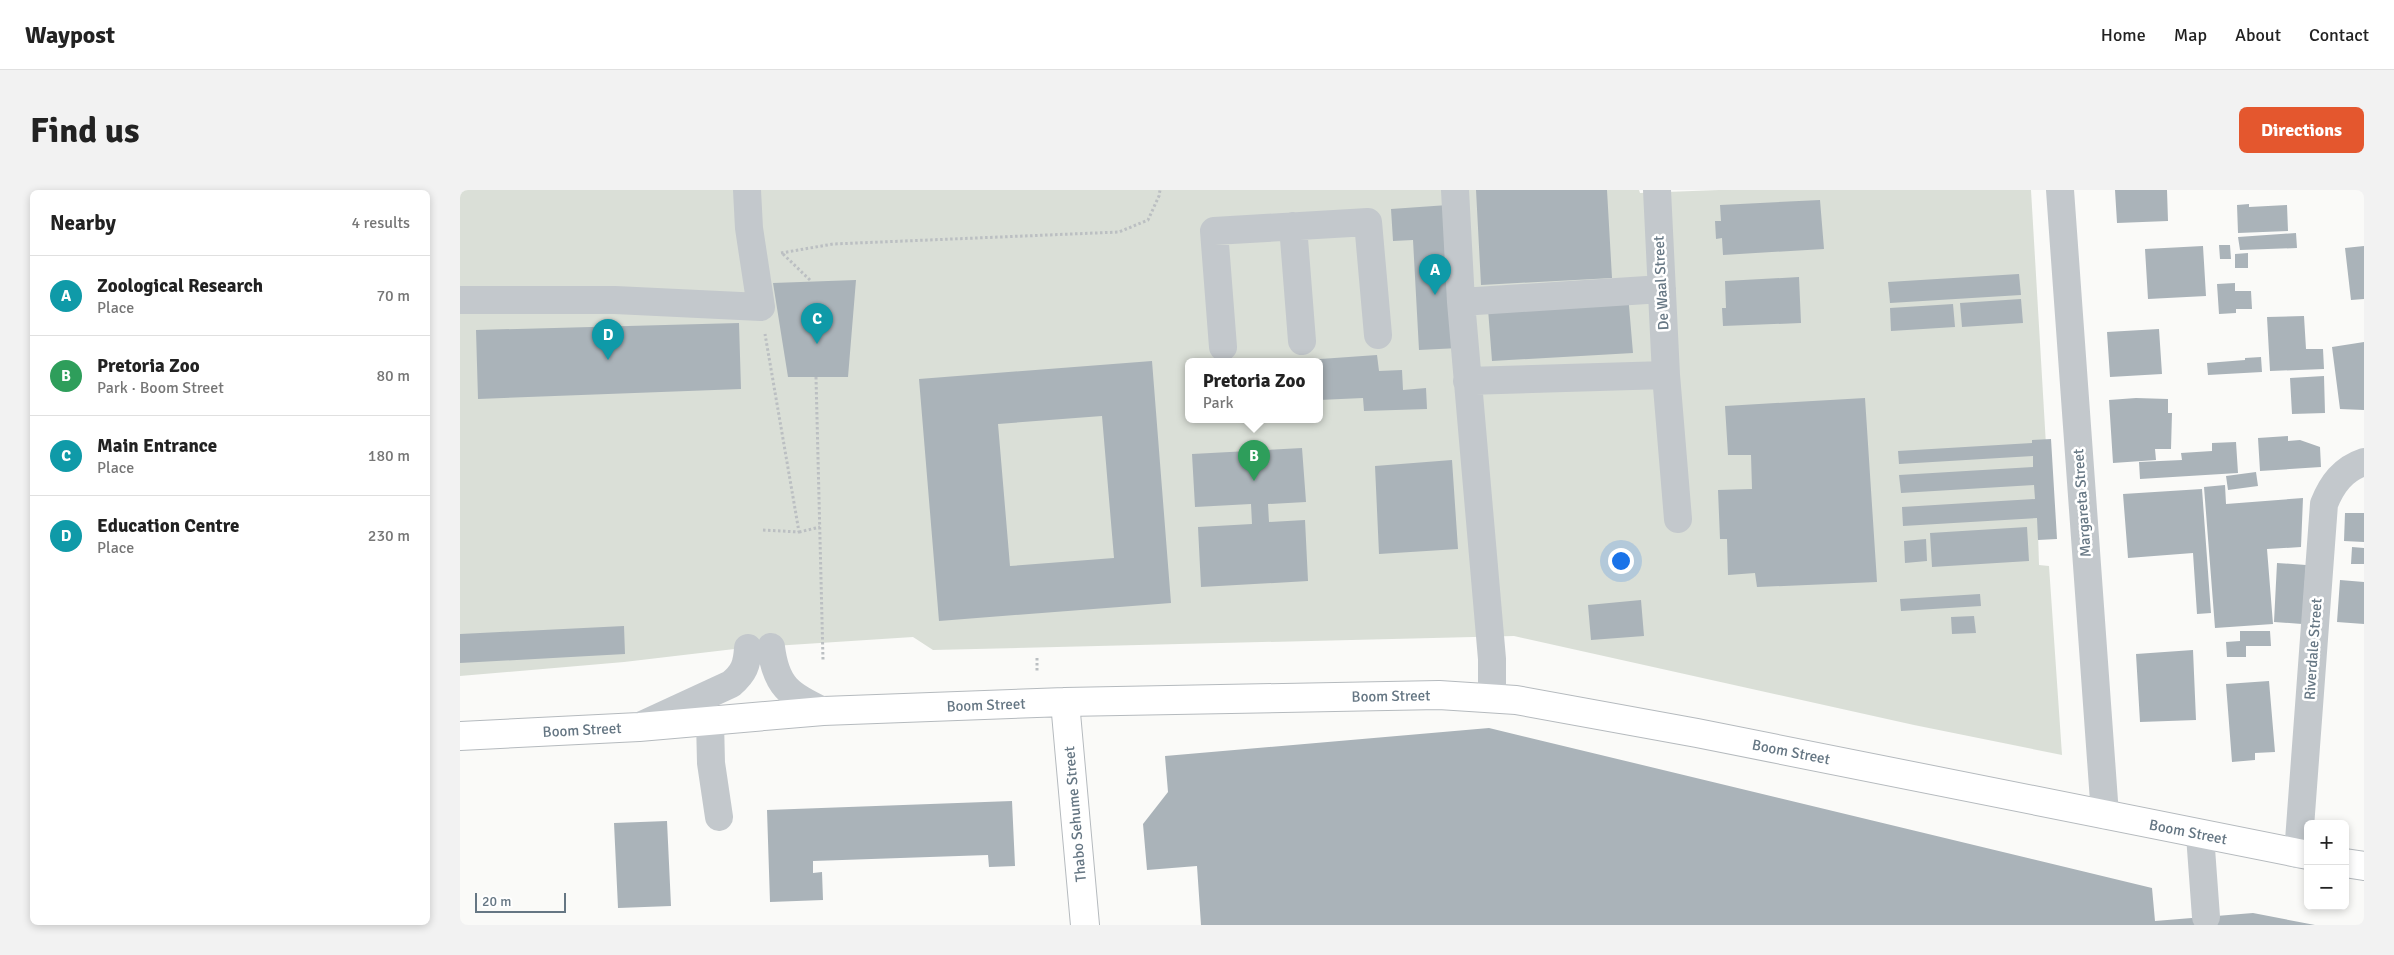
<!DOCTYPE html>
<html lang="en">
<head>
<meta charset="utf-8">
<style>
  body { margin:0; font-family:Signika,sans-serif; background:#f2f2f2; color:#222 }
  .controls { position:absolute; right:15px; bottom:15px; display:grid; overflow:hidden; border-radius:8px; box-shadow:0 2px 8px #0003 }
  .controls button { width:45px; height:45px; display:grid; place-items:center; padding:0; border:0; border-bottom:1px solid #e0e0e0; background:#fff; color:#222; font:25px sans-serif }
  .scale { position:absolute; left:15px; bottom:12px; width:91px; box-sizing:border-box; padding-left:5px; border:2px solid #657683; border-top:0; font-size:14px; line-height:18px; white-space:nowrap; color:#657683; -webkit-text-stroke:4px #fff; paint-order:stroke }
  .you { position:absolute; left:1160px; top:370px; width:18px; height:18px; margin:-12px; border:4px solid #fff; border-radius:50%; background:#1a73e8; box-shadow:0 0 0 8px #1a73e833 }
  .badge { display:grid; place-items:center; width:32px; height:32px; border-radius:50%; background:#e4572e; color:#fff; font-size:16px; font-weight:700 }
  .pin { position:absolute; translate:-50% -41px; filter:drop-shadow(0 1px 2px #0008) }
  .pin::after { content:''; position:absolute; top:26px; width:18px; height:15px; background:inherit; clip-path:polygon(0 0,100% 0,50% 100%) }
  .popup { position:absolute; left:725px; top:168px; width:138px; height:65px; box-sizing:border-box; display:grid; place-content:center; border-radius:8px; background:#fff; filter:drop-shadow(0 1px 4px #0005); font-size:16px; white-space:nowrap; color:#767676 }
  .popup b { font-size:19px; color:#222 }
  .popup::after { content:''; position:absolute; left:50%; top:100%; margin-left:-10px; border:10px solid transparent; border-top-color:#fff }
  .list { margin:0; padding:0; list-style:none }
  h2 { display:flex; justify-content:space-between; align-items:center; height:65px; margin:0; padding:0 20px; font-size:21px }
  h2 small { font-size:16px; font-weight:400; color:#767676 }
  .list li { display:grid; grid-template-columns:32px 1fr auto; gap:15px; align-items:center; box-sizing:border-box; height:80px; padding:0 20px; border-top:1px solid #e0e0e0 }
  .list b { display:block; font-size:19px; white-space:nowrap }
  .list p { margin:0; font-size:16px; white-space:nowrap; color:#767676 }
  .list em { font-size:16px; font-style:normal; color:#767676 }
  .map { position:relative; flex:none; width:1904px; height:735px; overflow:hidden; border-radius:8px }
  header { display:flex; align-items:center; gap:30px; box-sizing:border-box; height:70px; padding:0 25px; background:#fff; border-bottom:1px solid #e0e0e0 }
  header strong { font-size:24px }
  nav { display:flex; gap:28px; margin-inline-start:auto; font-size:18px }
  .intro { display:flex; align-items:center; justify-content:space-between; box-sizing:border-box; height:120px; padding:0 30px }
  h1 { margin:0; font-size:35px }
  .button { padding:12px 22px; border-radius:8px; background:#e4572e; color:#fff; font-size:18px; font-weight:700 }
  main { display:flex; gap:30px; padding:0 30px }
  aside { flex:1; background:#fff; border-radius:8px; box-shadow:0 2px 8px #0003 }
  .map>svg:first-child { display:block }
  .green { fill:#dadfd7; fill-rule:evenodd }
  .building { fill:#aab3b9; fill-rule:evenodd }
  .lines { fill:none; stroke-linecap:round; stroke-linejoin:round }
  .major-casing { stroke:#b5babe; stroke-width:30 }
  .path { stroke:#bbbfc2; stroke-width:3; stroke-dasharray:2.5 2.5; stroke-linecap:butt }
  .minor { stroke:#c3c8cc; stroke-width:28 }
  .major { stroke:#fff; stroke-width:28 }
  .labels { text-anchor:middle; stroke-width:5; stroke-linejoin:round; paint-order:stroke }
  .street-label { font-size:15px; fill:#657683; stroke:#fff }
</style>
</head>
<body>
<header>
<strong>Waypost</strong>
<nav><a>Home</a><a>Map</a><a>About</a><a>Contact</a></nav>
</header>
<div class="intro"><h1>Find us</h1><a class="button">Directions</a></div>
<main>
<aside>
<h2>Nearby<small>4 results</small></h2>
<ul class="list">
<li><span class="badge" style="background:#0f9aa8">A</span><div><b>Zoological Research</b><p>Place</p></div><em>70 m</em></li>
<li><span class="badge" style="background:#2e9e5b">B</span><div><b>Pretoria Zoo</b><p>Park · Boom Street</p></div><em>80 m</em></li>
<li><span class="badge" style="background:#0f9aa8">C</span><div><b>Main Entrance</b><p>Place</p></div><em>180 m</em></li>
<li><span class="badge" style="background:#0f9aa8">D</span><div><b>Education Centre</b><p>Place</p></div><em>230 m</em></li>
</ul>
</aside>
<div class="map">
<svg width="1904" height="735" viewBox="0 0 1904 735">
  <rect width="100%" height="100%" fill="#fafaf8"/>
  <path class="green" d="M0 0H1179L1180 3 1259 0H1571L1591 340 1578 343 1579 375 1589 376 1602 565 1454 535 1054 446 473 460 453 447 283 458 164 472 0 486ZM729 172H859V230H729Z"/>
  <path class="building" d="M1016 0H1147L1152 88 1021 95Z
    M1655 0H1707L1708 31 1657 33Z
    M1360 10 1364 59 1263 65 1262 48 1256 49 1255 31H1261L1260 15Z
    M1789 14V17L1827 15 1828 41 1778 43 1777 15Z
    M988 15 999 158 959 160 953 50 933 51 931 19Z
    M1836 43 1837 58 1780 60 1778 47Z
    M1759 55H1770L1771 69H1760Z
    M1743 56 1746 106 1688 109 1685 59Z
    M1904 56V109L1891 110 1885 58Z
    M1788 63V78H1775V64Z
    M1559 84 1561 105 1430 113 1428 92Z
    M1339 87 1341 133 1263 136 1262 118H1266L1265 91Z
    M396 90 388 187H328L313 93Z
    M1775 93V101H1791L1792 119H1776V123L1759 124 1757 94Z
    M1168 104 1173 163 1032 171 1028 119Z
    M1561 109 1563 133 1502 137 1500 113Z
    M1493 114 1495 137 1431 141 1430 118Z
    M1844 126 1846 159H1863L1864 179 1810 181 1807 127Z
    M279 133 281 199 18 209 16 140Z
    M1699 139 1702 184 1650 187 1647 142Z
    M1904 152V220L1880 219 1872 157Z
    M917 165 919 181 942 180 943 200 966 198 967 219 904 221 903 208 859 210V172H846V170Z
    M1801 167 1802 182 1748 185 1747 173 1785 170V168Z
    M692 171 711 413 479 431 459 189ZM642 226 654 368 550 376 538 234Z
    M1864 186 1865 223 1832 224 1830 188Z
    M1405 208 1417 392 1297 397 1295 383 1268 385 1267 349H1260L1258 300 1292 299 1291 265H1268L1265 216Z
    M1676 208 1708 209V223H1712L1711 259H1695L1696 270 1653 273 1649 210Z
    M1828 246V251L1840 250 1860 257 1861 277 1800 281 1798 248Z
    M1591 249 1597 349 1578 350 1577 328 1443 336 1442 317 1575 309 1574 295 1441 303 1439 285 1573 277V266L1439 274 1438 261 1572 253V250Z
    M1776 252 1778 283 1680 289 1679 272 1722 270 1721 263 1752 261V253Z
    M842 258 846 312 808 314 809 332 845 330 848 391 741 397 738 337 792 334 791 314 735 317 732 264Z
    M992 270 998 359 919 364 915 276Z
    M1796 282 1798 296 1768 300 1766 286Z
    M1765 295 1766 314 1843 308 1841 357 1807 359 1813 434 1755 438 1744 297Z
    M1742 299 1751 423 1737 424 1733 363 1668 368 1663 304Z
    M1885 323H1904V352L1884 351Z
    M1567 337 1569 371 1472 377 1470 343Z
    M1466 349 1467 371 1445 373 1444 351Z
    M1892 357 1904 358V374H1891Z
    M1817 373 1846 375 1842 434 1814 432Z
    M1880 390 1904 392V434L1877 432Z
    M1520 404 1521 416 1441 421 1440 409Z
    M1181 410 1184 446 1131 450 1128 415Z
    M1514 426 1516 443 1492 444 1491 427Z
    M164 436 165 464 0 473V444Z
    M1780 441H1810L1811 456H1786V467H1767L1766 452 1780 451Z
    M1733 460 1736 530 1680 532 1676 464Z
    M1809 491 1815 562 1795 563V570L1772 572 1766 494Z
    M1029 538 1692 698 1695 731 1793 723 1855 735H741L737 676 687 680 683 634 708 602 705 566Z
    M552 611 555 676 529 677 528 665 353 671V683L362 682 363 710 310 712 307 620Z
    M207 631 211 716 158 718 154 633Z"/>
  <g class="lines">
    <g class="major-casing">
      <path id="major" d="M605 512 625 735
        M0 546 179 537 363 521 605 512 979 505 1056 510 1237 543 1848 665
        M1885 673 1904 676"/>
    </g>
    <path class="path" d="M321 63 373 54 659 42 688 30 699 6 700 0
      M323 64 351 91
      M356 187 363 470
      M303 340 339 342 305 144
      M339 342 360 337
      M577 468V483"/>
    <path class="minor" d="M995 0 1001 112 1032 469V507
      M1197 0 1206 185
      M1600 0 1645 625
      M833 36 842 151
      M0 110H155L301 117 289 38 287 0
      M1001 112 1202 99
      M763 157 754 41 908 32 918 145
      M1007 191 1206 185 1218 329
      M311 457C316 497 329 504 363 521
      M250 531 251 573 259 627
      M180 536 271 494C284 483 287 475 288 458
      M1740 645 1746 727
      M1838 664 1864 314C1872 294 1883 279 1904 272"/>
    <use href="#major" class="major"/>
  </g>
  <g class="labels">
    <g class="street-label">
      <text transform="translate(1201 93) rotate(-93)" y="5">De Waal Street</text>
      <text transform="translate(1622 313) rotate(-94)" y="5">Margareta Street</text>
      <text transform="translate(1853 459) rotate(-86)" y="5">Riverdale Street</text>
      <text transform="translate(931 506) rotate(-1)" y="5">Boom Street</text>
      <text transform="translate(526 515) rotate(-2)" y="5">Boom Street</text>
      <text transform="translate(122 540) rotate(-3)" y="5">Boom Street</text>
      <text transform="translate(1331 562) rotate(11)" y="5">Boom Street</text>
      <text transform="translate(615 624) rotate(-95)" y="5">Thabo Sehume Street</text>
      <text transform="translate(1728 642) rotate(11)" y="5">Boom Street</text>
    </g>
  </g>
</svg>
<div class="controls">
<button>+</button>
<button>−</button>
</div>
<div class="scale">20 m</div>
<div class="you"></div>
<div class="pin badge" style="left:975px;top:105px;background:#0f9aa8">A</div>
<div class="pin badge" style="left:794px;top:291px;background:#2e9e5b">B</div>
<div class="popup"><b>Pretoria Zoo</b>Park</div>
<div class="pin badge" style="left:357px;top:154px;background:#0f9aa8">C</div>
<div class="pin badge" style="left:148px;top:170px;background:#0f9aa8">D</div>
</div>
</main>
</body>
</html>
